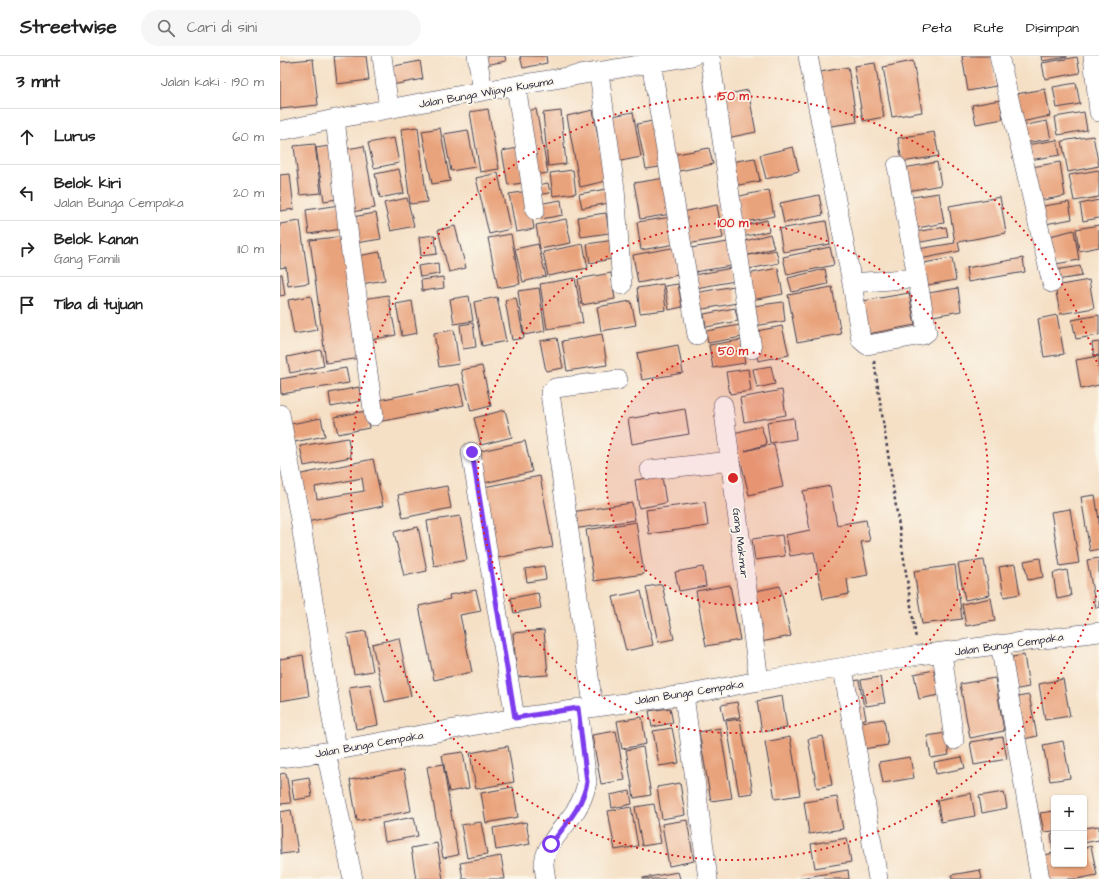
<!DOCTYPE html>
<html lang="id">
<head>
<meta charset="utf-8">
<style>
  body { margin:0; font-family:"Architects Daughter",sans-serif; background:#f6f6f6; color:#222 }
  .controls { position:absolute; right:12px; bottom:12px; display:grid; overflow:hidden; border-radius:4px; box-shadow:0 1px 3px #0004 }
  .controls button { width:36px; height:36px; display:grid; place-items:center; padding:0; border:0; border-bottom:1px solid #e0e0e0; background:#fff; color:#222; font:20px sans-serif }
  .stop { position:absolute; width:12px; height:12px; margin:-9px; border:3px solid #7c3aed; border-radius:50%; background:#fff }
  .stop.end { background:#7c3aed; border-color:#fff; box-shadow:0 1px 4px #0008 }
  .list { margin:0; padding:0; list-style:none }
  h2 { display:flex; justify-content:space-between; align-items:center; height:52px; margin:0; padding:0 16px; font-size:17px }
  h2 small { font-size:13px; font-weight:400; color:#767676 }
  .list li { display:grid; grid-template-columns:26px 1fr auto; gap:12px; align-items:center; box-sizing:border-box; height:56px; padding:0 16px; border-top:1px solid #e0e0e0 }
  .list b { display:block; font-size:15px; white-space:nowrap }
  .list p { margin:0; font-size:13px; white-space:nowrap; color:#767676 }
  .list em { font-size:13px; font-style:normal; color:#767676 }
  .icon { flex:none; width:22px; height:22px; fill:none; stroke:currentColor; stroke-width:2; stroke-linecap:round; stroke-linejoin:round }
  .map { position:relative; flex:none; width:819px; height:823px; overflow:hidden }
  header { display:flex; align-items:center; gap:24px; box-sizing:border-box; height:56px; padding:0 20px; background:#fff; border-bottom:1px solid #e0e0e0 }
  header strong { font-size:19px }
  nav { display:flex; gap:22px; margin-inline-start:auto; font-size:14px }
  .search { width:280px; height:36px; background:#f6f6f6; display:flex; align-items:center; gap:10px; box-sizing:border-box; padding:0 14px; border-radius:22px; color:#767676; font-size:15px }
  main { display:flex }
  aside { flex:1; background:#fff }
  .map>svg:first-child { display:block }
  .building { fill:#e9a37c; fill-rule:evenodd }
  .lines { fill:none; stroke-linecap:round; stroke-linejoin:round }
  .minor-casing { stroke:#423e50; stroke-width:20 }
  .path { stroke:#423e50; stroke-width:2.5; stroke-dasharray:3 3; stroke-linecap:butt }
  .minor { stroke:#fff; stroke-width:19 }
  .route { stroke:#7c3aed; stroke-width:5 }
  .ring { fill:none; stroke:#d62828; stroke-width:2; stroke-dasharray:2 4 }
  .labels { text-anchor:middle; stroke-width:3.5; stroke-linejoin:round; paint-order:stroke }
  .street-label { font-size:11px; fill:#22223b; stroke:#fbf7ec }
  .centre { fill:#d62828; stroke:#fbf7ec; stroke-width:2 }
  .ring-label { font-size:12px; text-anchor:middle; font-weight:bold; fill:#d62828; stroke:#fbf7ec; stroke-width:3.5; stroke-linejoin:round; paint-order:stroke }
</style>
</head>
<body>
<header>
<strong>Streetwise</strong>
<div class="search"><svg class="icon" aria-label="search" viewBox="0 0 24 24"><circle cx="10" cy="10" r="6"/><path d="M15 15l6 6"/></svg>Cari di sini</div>
<nav><a>Peta</a><a>Rute</a><a>Disimpan</a></nav>
</header>
<main>
<aside>
<h2>3 mnt<small>Jalan kaki · 190 m</small></h2>
<ul class="list">
<li><svg class="icon" aria-label="ahead" viewBox="0 0 24 24"><path d="M12 20V5M6 11l6-6 6 6"/></svg><div><b>Lurus</b></div><em>60 m</em></li>
<li><svg class="icon" aria-label="left" viewBox="0 0 24 24"><path d="M17 20v-9H6M10 6l-5 5 5 5"/></svg><div><b>Belok kiri</b><p>Jalan Bunga Cempaka</p></div><em>20 m</em></li>
<li><svg class="icon" aria-label="right" viewBox="0 0 24 24"><path d="M7 20v-9h11M14 6l5 5-5 5"/></svg><div><b>Belok kanan</b><p>Gang Famili</p></div><em>110 m</em></li>
<li><svg class="icon" aria-label="arrive" viewBox="0 0 24 24"><path d="M6 21V4h12l-3 4 3 4H6"/></svg><div><b>Tiba di tujuan</b></div></li>
</ul>
</aside>
<div class="map">
<svg width="819" height="823" viewBox="0 0 819 823">
  <rect width="100%" height="100%" fill="#fbf7ec"/>
  <filter id="ink" filterUnits="userSpaceOnUse"><feTurbulence type="fractalNoise" baseFrequency=".025" numOctaves="2"/><feDisplacementMap in="SourceGraphic" scale="8" xChannelSelector="R" yChannelSelector="G"/><feConvolveMatrix kernelMatrix="1 2 1 2 8 2 1 2 1" color-interpolation-filters="sRGB"/></filter>
  <filter id="wash" filterUnits="userSpaceOnUse"><feTurbulence type="fractalNoise" baseFrequency=".012" numOctaves="4" result="noise"/><feDisplacementMap in="SourceGraphic" scale="16" xChannelSelector="R" yChannelSelector="G"/><feGaussianBlur stdDeviation="0.9" result="paint"/><feColorMatrix in="noise" values="0 0 0 0 0 0 0 0 0 0 0 0 0 0 0 0 0 1.4 0 .05"/><feComposite in="paint" operator="in"/></filter>
  <g filter="url(#wash)">
    <rect width="100%" height="100%" fill="#f5e0c6"/>
    <g id="blocks">
      <path class="building" d="M54 0H86L89 24 57 28Z
        M203 0H225L226 5 205 9Z
        M240 0H266L267 7 243 12Z
        M682 0H711L716 30 688 35Z
        M761 0H787V1L762 5Z
        M797 1 800 17 765 23 762 7Z
        M33 3 38 49 0 53V6Z
        M140 5 143 23 112 29 109 11Z
        M633 5 642 56 612 61 603 11Z
        M595 7 604 61 583 65 574 10Z
        M568 11 577 66 545 71 535 17Z
        M796 27 800 48 777 52 773 31Z
        M765 33 770 60 741 66 736 38Z
        M468 34 476 76 447 82 439 40Z
        M720 44 723 63 696 68 692 49Z
        M208 53 219 113 200 116 190 56Z
        M256 53 268 117 252 119 242 56Z
        M313 54 326 125 300 131 287 60Z
        M281 55 286 108 268 110 263 57Z
        M353 56 361 101 336 106 327 61Z
        M804 56 807 74 778 79 775 61Z
        M378 64 386 110 366 113 357 68Z
        M767 65 771 83 744 87 741 70Z
        M138 71 147 146 130 148 121 73Z
        M160 72 170 125 152 128 142 75Z
        M188 74 195 111 171 115 164 78Z
        M654 76 659 100 622 106 618 82Z
        M813 80 819 110 788 116 782 85Z
        M114 82 119 107 94 112 88 87Z
        M777 84 780 99 749 104 746 89Z
        M35 88 41 137 20 139 14 90Z
        M56 89 64 142 44 145 36 92Z
        M84 90 95 152 72 156 61 94Z
        M513 91 519 115 486 123 480 99Z
        M238 92 243 127 228 129 222 95Z
        M429 92 433 108 395 116 392 99Z
        M475 102 480 125 454 130 450 106Z
        M657 106 661 129 628 135 624 112Z
        M780 106 785 140 758 145 752 111Z
        M119 113 124 137 100 142 95 118Z
        M293 114 296 137 273 140 270 117Z
        M819 114V141L794 145 789 119Z
        M218 117 230 173 209 178 196 122Z
        M10 118 14 153 0 155V119Z
        M385 122 391 158 360 163 354 127Z
        M268 127 270 137 255 139 253 130Z
        M326 133 329 147 302 152 299 138Z
        M489 134 494 160 461 167 455 141Z
        M248 135 254 173 236 176 229 138Z
        M659 137 664 167 632 173 626 142Z
        M539 139 543 159 504 167 500 147Z
        M720 141 726 177 678 186 680 195 640 203 638 193 675 187 669 150Z
        M127 142 134 170 111 175 104 147Z
        M281 144 283 159 261 163 258 148Z
        M819 144V162L803 165 800 148Z
        M789 146 792 163 760 169 757 151Z
        M59 149 62 173 29 178 26 154Z
        M437 149 443 182 407 188 402 156Z
        M96 157 101 183 76 187 72 161Z
        M326 157 329 177 301 181 298 161Z
        M392 161 396 188 361 194 357 166Z
        M286 163 291 187 260 193 256 169Z
        M487 164 489 175 462 181 459 171Z
        M20 165 29 227 8 230 6 211 0 212V168Z
        M546 165 550 188 503 196 499 173Z
        M819 169V191L799 195 796 173Z
        M175 170 186 212 169 216 158 174Z
        M666 171 668 181 636 187 634 176Z
        M794 174 799 204 770 209 766 181Z
        M231 178 240 228 218 232 208 182Z
        M490 178 494 192 469 199 496 194 499 207 469 213 462 186Z
        M155 179 157 198 141 200 139 181Z
        M65 180 81 302 46 307 30 184Z
        M334 184 337 202 310 207 307 188Z
        M448 186 451 210 408 217 405 193Z
        M258 188 266 220 243 226 235 193Z
        M303 188 308 212 268 220 263 196Z
        M397 191 403 218 358 227 353 199Z
        M550 191 554 209 507 219 503 201Z
        M100 196 105 224 81 228 77 200Z
        M672 202 676 224 642 230 638 208Z
        M743 202 745 216 688 226 686 212Z
        M158 207 159 218 140 221 138 210Z
        M800 210 802 220 777 224 775 214Z
        M452 212 455 225 416 232 414 219Z
        M498 212 503 238 472 244 467 218Z
        M545 213 548 228 512 236 508 222Z
        M331 217 335 243 302 249 298 223Z
        M0 218H2L5 239 0 240Z
        M163 221 164 232 142 235 141 224Z
        M295 222 303 267 267 273 260 228Z
        M809 224 814 252 780 258 775 230Z
        M383 228 386 254 360 257 357 232Z
        M398 228 402 251 389 254 385 230Z
        M454 230 457 247 418 254 415 237Z
        M552 231 561 278 517 286 508 239Z
        M259 232 265 275 244 279 238 235Z
        M678 232 681 255 647 261 643 238Z
        M629 237 635 269 588 278 583 245Z
        M108 239 116 279 90 284 83 243Z
        M31 240 37 274 14 278 8 244Z
        M189 240 193 265 174 268 170 243Z
        M217 241 226 285 202 290 194 246Z
        M236 242 244 282 232 284 225 244Z
        M132 245 137 277 122 280 116 248Z
        M351 245 356 269 321 275 317 251Z
        M503 246 505 265 475 270 473 250Z
        M455 252 458 265 426 271 424 258Z
        M777 259 784 298 764 301 758 263Z
        M819 259V279L796 283 792 264Z
        M193 267 196 291 183 293 180 269Z
        M460 269 462 281 428 287 426 275Z
        M502 270 509 299 478 305 472 276Z
        M174 274 179 308 159 311 154 277Z
        M322 278 327 309 287 315 282 285Z
        M277 282 283 312 266 315 260 285Z
        M461 284 465 307 433 312 429 289Z
        M819 286V299L814 300 812 287Z
        M398 289 403 317 362 324 357 297Z
        M41 294 44 310 10 317 7 301Z
        M819 300V329L801 333 796 304Z
        M202 310 211 350 191 355 181 314Z
        M491 310 495 328 477 332 473 313Z
        M66 312 69 327 1 338 0 323Z
        M468 313 471 335 450 338 446 316Z
        M179 328 184 349 98 366 94 345Z
        M79 331 81 345 51 351 49 337Z
        M502 334 506 359 464 366 460 342Z
        M405 353 409 378 352 388 348 363Z
        M225 354 232 381 201 389 194 362Z
        M86 355 89 372 58 378 54 361Z
        M41 362 45 380 9 387 6 369Z
        M514 362 516 383 490 387 487 366Z
        M481 370 487 388 465 395 494 388 503 431 469 439 454 377Z
        M68 382 71 401 24 410 20 390Z
        M245 385 252 416 204 427 197 396Z
        M93 403 103 450 27 466 17 419ZM82 422 84 435 37 443 35 431Z
        M260 420 273 491 217 502 204 431Z
        M382 420 386 447 359 452 355 424Z
        M167 430 171 452 123 462 118 439Z
        M550 430 557 469 586 464 590 485 581 486 588 519 567 523 569 538 543 543 534 496 510 500 506 479 530 474 523 435Z
        M815 439 819 464V493L810 495 801 441Z
        M425 446 428 470 369 478 366 454Z
        M352 447 355 464 293 473 291 456Z
        M790 453 799 507 780 510 771 456Z
        M180 460 187 504 154 510 147 465Z
        M356 466 364 518 314 525 306 474Z
        M138 471 147 515 124 520 114 476Z
        M502 479 505 500 475 504 472 483Z
        M760 502 763 521 748 524 744 505Z
        M819 502V551L816 552 807 504Z
        M704 504 710 539 685 544 678 508Z
        M735 508 740 538 724 541 719 511Z
        M675 509 682 563 642 568 634 515Z
        M264 510 266 523 247 526 245 513Z
        M423 511 426 530 399 535 395 516Z
        M787 514 791 540 777 543 773 517Z
        M382 528 394 583 378 586 366 531Z
        M450 529 460 584 426 590 416 535Z
        M500 530 511 580 481 586 471 536Z
        M196 534 201 555 180 559 192 616 154 624 139 550 170 543 169 539Z
        M361 535 373 589 346 595 333 541Z
        M258 537 261 552 234 557 231 542Z
        M711 542 715 565 686 570 682 548Z
        M264 574 268 619 237 621 233 577Z
        M86 575 93 615 74 618 67 578Z
        M119 582 131 640 105 646 92 588Z
        M23 599 29 640 0 645V603Z
        M744 599 749 631 733 634 727 602Z
        M654 614 659 639 639 643 634 618Z
        M600 621 605 647 586 650 581 624Z
        M715 622 724 675 690 682 680 628Z
        M783 623 790 660 765 664 759 628Z
        M579 624 586 663 573 665 566 626Z
        M90 628 98 669 76 673 69 631Z
        M749 639 757 680 740 684 732 642Z
        M502 640 507 672 482 676 477 645Z
        M457 646 460 661 444 664 441 649Z
        M390 652 393 667 372 671 369 655Z
        M362 661 366 688 342 693 337 665Z
        M460 663 473 737 459 739 446 665Z
        M604 663 608 689 577 694 573 667Z
        M392 672 399 707 379 710 373 675Z
        M440 672 452 742 431 745 419 676Z
        M336 675 345 724 321 728 312 679Z
        M665 677 669 699 651 702 647 680Z
        M543 680 552 729 537 732 528 683Z
        M510 681 520 739 495 743 485 686Z
        M723 681 727 703 694 709 690 686Z
        M783 685 790 722 770 725 763 689Z
        M228 690 234 726 196 733 190 697Z
        M363 691 371 739 354 742 346 694Z
        M183 696 189 732 169 736 162 699Z
        M630 701 634 722 603 727 599 706Z
        M682 701 685 712 656 718 654 706Z
        M163 708 178 799 163 802 147 711Z
        M124 714 131 755 77 765 70 724Z
        M6 717 11 747 0 748V718Z
        M29 721 32 741 14 744 11 724Z
        M400 727 405 759 382 763 377 731Z
        M233 731 238 761 206 767 201 737Z
        M350 735 352 748 332 752 330 739Z
        M724 736 727 752 702 757 699 740Z
        M691 737 695 760 661 766 657 744Z
        M557 741 563 773 529 778 524 746Z
        M374 748 381 787 362 790 355 751Z
        M351 751 358 790 335 794 328 755Z
        M11 754 18 796 1 798 0 756Z
        M774 755V775L764 776 760 757Z
        M134 761 138 780 105 786 102 767Z
        M407 764 414 805 389 810 382 768Z
        M201 766 207 798 187 802 181 769Z
        M246 766 250 788 216 794 213 772Z
        M819 770V784L804 787V772Z
        M774 777V793H773L771 778Z
        M567 782 571 806 535 812 531 788Z
        M157 787 163 823H136L131 792Z
        M811 790 817 819 797 823H769L765 799 774 797V808H804V792Z
        M221 800 225 823H183L180 807Z
        M568 814 569 823H520V822Z
        M700 814 702 823H672L671 819Z
        M398 816 400 823H363V822Z"/>
    </g>
  </g>
  <g filter="url(#ink)">
    <use href="#blocks" fill-opacity="0" stroke="#423e50" stroke-width="1"/>
    <g class="lines">
      <g class="minor-casing">
        <path id="minor" d="M102 0 109 53
          M197 0 203 35
          M370 0 417 279
          M430 0 472 293
          M528 0 572 227 581 284 587 289 643 279 647 276 617 110
          M719 0 772 227
          M813 0 819 56
          M319 17 335 133 342 229
          M236 30 255 154
          M55 63 70 190 94 360
          M0 75 55 63 203 35 413 0
          M572 227 637 222
          M443 349 479 625
          M0 358 20 463 57 694
          M191 396 235 662
          M370 414 450 405
          M720 588 760 823
          M662 597 674 684
          M563 612 598 823
          M404 639 428 823
          M313 650 270 337 275 332 338 324
          M46 696 73 823
          M0 702 46 696 235 662 404 639 479 625 639 599 819 576
          M266 823C265 818 264 812 264 807 266 787 285 771 296 754 302 745 305 736 307 726L298 652"/>
      </g>
      <path class="path" d="M594 305 636 583"/>
      <use href="#minor" class="minor"/>
    </g>
  </g>
  <g class="lines" filter="url(#ink)">
    <path class="route" d="M192 396 235 662 298 652 307 726C303 750 286 768 271 788"/>
  </g>
  <circle cx="453" cy="422" r="127" fill="#d62828" fill-opacity=".12"/>
  <g class="ring">
    <circle cx="453" cy="422" r="127"/>
    <circle cx="453" cy="422" r="255"/>
    <path d="M818 534A382 382 0 1 1 818 310"/>
  </g>
  <g class="labels">
    <g class="street-label">
      <text transform="translate(206 36) rotate(-10)" y="4">Jalan Bunga Wijaya Kusuma</text>
      <text transform="translate(461 487) rotate(83)" y="4">Gang Makmur</text>
      <text transform="translate(729 588) rotate(-8)" y="4">Jalan Bunga Cempaka</text>
      <text transform="translate(409 636) rotate(-9)" y="4">Jalan Bunga Cempaka</text>
      <text transform="translate(89 688) rotate(-10)" y="4">Jalan Bunga Cempaka</text>
    </g>
  </g>
  <circle cx="453" cy="422" r="6" class="centre"/>
  <g class="ring-label">
    <text x="453" y="44">150 m</text>
    <text x="453" y="171">100 m</text>
    <text x="453" y="299">50 m</text>
  </g>
</svg>
<div class="controls">
<button>+</button>
<button>−</button>
</div>
<div class="stop" style="left:271px;top:788px"></div>
<div class="stop end" style="left:192px;top:396px"></div>
</div>
</main>
</body>
</html>
